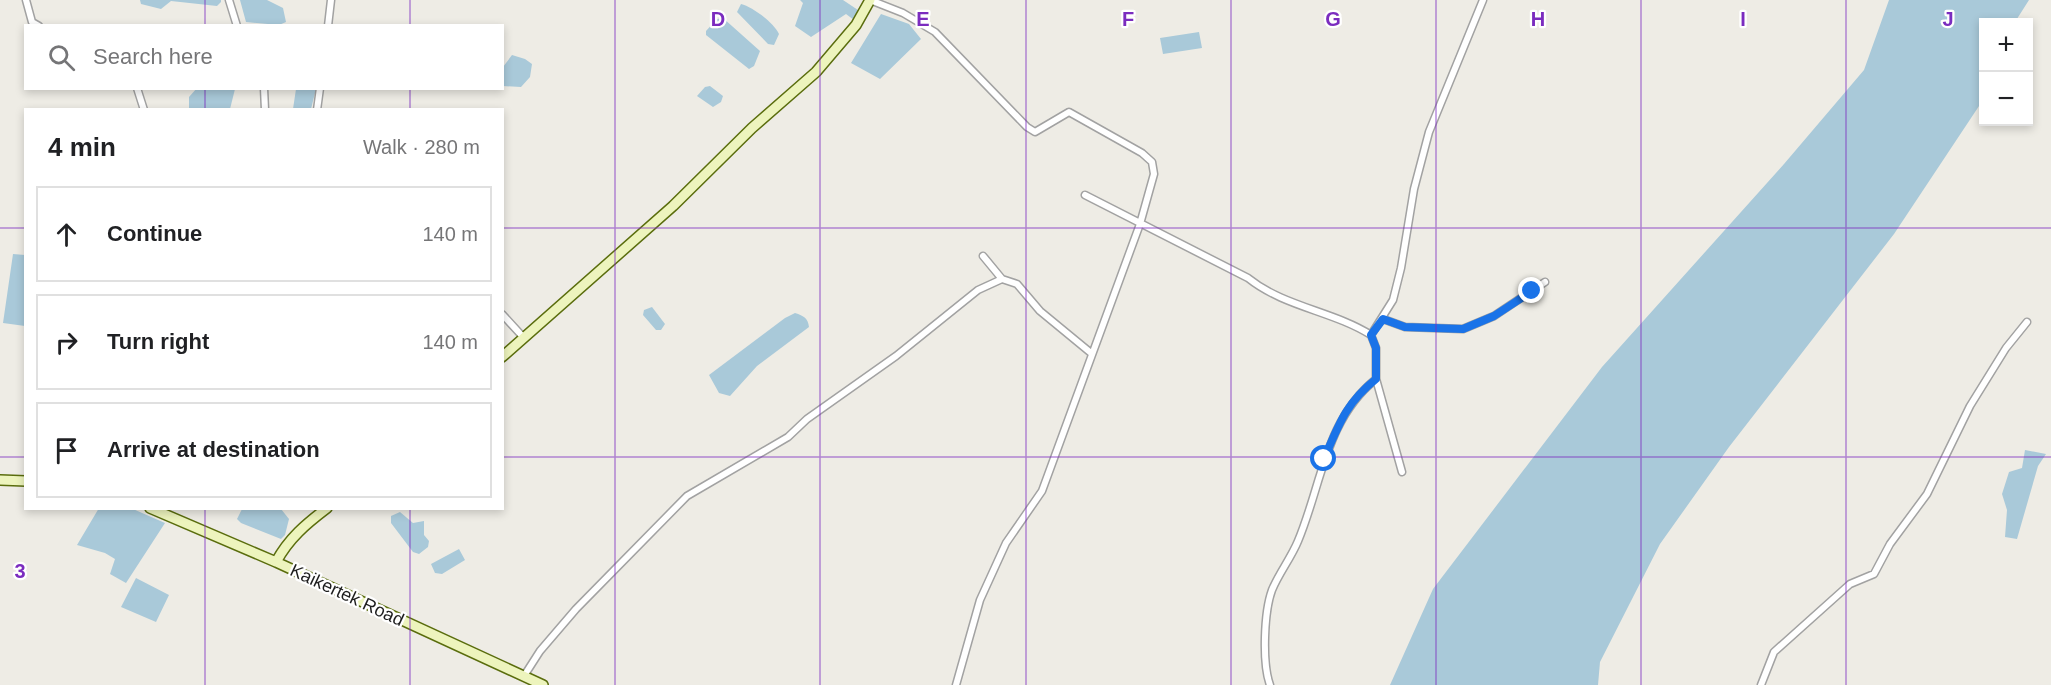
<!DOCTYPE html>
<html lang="en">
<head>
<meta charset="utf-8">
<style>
  body { margin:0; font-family:Helvetica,sans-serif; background:#f6f6f6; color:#202124 }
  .controls { position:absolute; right:18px; top:18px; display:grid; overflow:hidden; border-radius:0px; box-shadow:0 3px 9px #0003 }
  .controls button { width:54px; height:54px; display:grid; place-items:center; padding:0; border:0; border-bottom:2px solid #e0e0e0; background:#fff; color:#202124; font:30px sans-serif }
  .stop { position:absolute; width:18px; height:18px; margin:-14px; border:4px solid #1a73e8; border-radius:50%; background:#fff }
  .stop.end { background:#1a73e8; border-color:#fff; box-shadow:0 2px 6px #0008 }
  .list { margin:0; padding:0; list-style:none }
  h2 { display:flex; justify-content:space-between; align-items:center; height:78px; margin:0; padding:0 24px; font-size:26px }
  h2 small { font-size:20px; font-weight:400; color:#757577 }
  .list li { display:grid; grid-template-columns:39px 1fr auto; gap:18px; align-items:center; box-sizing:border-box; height:96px; margin:0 12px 12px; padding:0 12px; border:2px solid #e0e0e0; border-radius:0px }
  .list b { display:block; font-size:22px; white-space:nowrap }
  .list em { font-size:20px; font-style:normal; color:#757577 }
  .icon { flex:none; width:33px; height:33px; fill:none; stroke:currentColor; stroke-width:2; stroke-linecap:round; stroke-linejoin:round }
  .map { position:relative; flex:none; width:2051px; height:685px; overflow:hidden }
  .search { position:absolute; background:#fff; box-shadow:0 3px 9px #0003; left:24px; top:24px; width:480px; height:66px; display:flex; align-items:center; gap:15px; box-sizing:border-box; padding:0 21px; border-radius:0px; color:#757577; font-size:22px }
  .panel { position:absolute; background:#fff; box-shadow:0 3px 9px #0003; left:24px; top:108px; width:480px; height:402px; border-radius:0px }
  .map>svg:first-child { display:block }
  .water { fill:#a9c9d9 }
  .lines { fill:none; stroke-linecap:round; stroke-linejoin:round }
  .minor-casing { stroke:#a2a2a2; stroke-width:9 }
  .secondary-casing { stroke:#5a6d0d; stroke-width:12 }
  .minor { stroke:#fff; stroke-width:6 }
  .secondary { stroke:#edf4bd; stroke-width:9 }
  .route { stroke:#1a73e8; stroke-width:8 }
  .grid { fill:none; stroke:#7b2cbf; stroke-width:1.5; stroke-opacity:0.55 }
  .labels { text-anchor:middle; stroke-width:4.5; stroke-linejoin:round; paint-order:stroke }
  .street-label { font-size:18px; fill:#1e1e1e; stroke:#fff }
  .grid-label { font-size:20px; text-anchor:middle; font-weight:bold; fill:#7b2cbf; stroke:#fff; stroke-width:4.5; stroke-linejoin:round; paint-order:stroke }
</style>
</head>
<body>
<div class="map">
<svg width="2051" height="685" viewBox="0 0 2051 685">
  <rect width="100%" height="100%" fill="#eeece5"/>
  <path class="water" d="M140 0H221V2L217 6 171 1 161 9 141 4Z
    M240 0H267L283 8 286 22 279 25 246 22Z
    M800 0H843L858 10 854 20 846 14 811 37 795 26 803 3Z
    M1889 0H2029L2015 22H1984L1983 100 1894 234 1729 447 1660 544 1600 662 1598 685H1390L1433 589 1602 367 1784 164 1864 70Z
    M741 4C753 7 774 23 779 34L774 45 768 44 737 12Z
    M881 14 909 24 921 39 880 79 851 63Z
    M723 18 760 51 754 66 749 69 706 35V31L717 19Z
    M1199 32 1202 48 1163 54 1160 38Z
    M512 55 525 59 532 64 530 77 521 87 503 86V67Z
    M710 86 723 96 721 102 713 107 697 96 705 87Z
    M197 88 235 89 230 109 189 108V97Z
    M296 89H316L311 109H293Z
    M13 254 25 255V326L3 323Z
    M652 307 665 324 661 330H656L643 315 644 310Z
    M795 313C804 316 808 318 809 327L757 366 730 396 719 393 709 375 785 318Z
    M2025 450 2046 454 2038 466 2017 539 2005 537 2007 510 2002 494 2009 472 2022 468Z
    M99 508 133 509 165 523 126 583 110 574 115 559 105 553 77 545Z
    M242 509H281L289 519 285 535 281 539 241 523 237 519Z
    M400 512 413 523 424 521V535L429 541 428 547 419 554 413 552 391 523V516Z
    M459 549 465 560 442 574 435 573 431 564Z
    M136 578 169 595 156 622 121 607Z"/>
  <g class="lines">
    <g class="minor-casing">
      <path id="minor" d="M26 0 32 22 39 26
        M229 0 237 26
        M870 0 903 13 935 32 1027 127 1035 132 1069 112 1142 153 1152 162 1154 174 1140 224 1042 491 1006 543 980 600 956 685
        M328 26 331 0
        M137 88 144 110
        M264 88 265 110
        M317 110 320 88
        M1085 195 1248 278C1284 307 1333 311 1371 335L1393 300 1401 268 1414 189 1429 132 1483 0
        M1002 279 1017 284 1040 311 1091 353
        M502 314 524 338
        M1383 319 1405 327 1463 329 1494 316 1545 282
        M1376 379 1402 472
        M524 676 540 651 576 609 687 496 788 437 807 419 896 356 978 290 1002 279 983 256
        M1270 685C1262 663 1264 612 1272 590 1279 573 1291 558 1298 541 1322 484 1325 420 1376 379V348L1371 335
        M1761 685 1774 652 1850 584 1874 574 1890 544 1927 494 1970 406 2006 348 2027 322"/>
    </g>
    <g class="secondary-casing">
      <path id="secondary" d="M502 357 673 206 752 128 816 72 856 25 870 0
        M0 480 26 481
        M150 508 276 562 543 685
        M276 562C289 538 306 524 327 508"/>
    </g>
    <use href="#minor" class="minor"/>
    <use href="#secondary" class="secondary"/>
  </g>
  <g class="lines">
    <path class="route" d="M1324 459C1339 424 1346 403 1376 379V348L1371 335 1383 319 1405 327 1463 329 1494 316 1532 291"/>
  </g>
  <path class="grid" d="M205 0V26M410 0V26M615 0V685M820 0V685M1026 0V685M1231 0V685M1436 0V685M1641 0V685M1846 0V685M205 88V110M410 88V110M0 228H26M502 228H2051M0 457H26M502 457H2051M205 508V685M410 508V685"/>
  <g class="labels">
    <g class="street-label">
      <text transform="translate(347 595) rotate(25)" y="6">Kaikertek Road</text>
    </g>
  </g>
  <g class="grid-label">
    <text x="718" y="26">D</text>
    <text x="923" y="26">E</text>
    <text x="1128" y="26">F</text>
    <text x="1333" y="26">G</text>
    <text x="1538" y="26">H</text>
    <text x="1743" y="26">I</text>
    <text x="1948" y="26">J</text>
    <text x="20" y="578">3</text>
  </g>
</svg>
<div class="controls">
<button>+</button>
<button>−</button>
</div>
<div class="stop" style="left:1324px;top:459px"></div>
<div class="stop end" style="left:1532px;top:291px"></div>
<div class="search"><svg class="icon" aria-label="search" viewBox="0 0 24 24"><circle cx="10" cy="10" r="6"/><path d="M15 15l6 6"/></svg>Search here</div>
<section class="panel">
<h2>4 min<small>Walk · 280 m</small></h2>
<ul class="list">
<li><svg class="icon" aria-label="ahead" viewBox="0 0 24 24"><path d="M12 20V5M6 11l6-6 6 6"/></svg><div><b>Continue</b></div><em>140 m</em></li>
<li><svg class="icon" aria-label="right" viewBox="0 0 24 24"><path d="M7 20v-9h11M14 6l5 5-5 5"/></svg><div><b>Turn right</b></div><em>140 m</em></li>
<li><svg class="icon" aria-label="arrive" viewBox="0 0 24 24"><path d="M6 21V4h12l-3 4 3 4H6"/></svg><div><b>Arrive at destination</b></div></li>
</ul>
</section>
</div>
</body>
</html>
